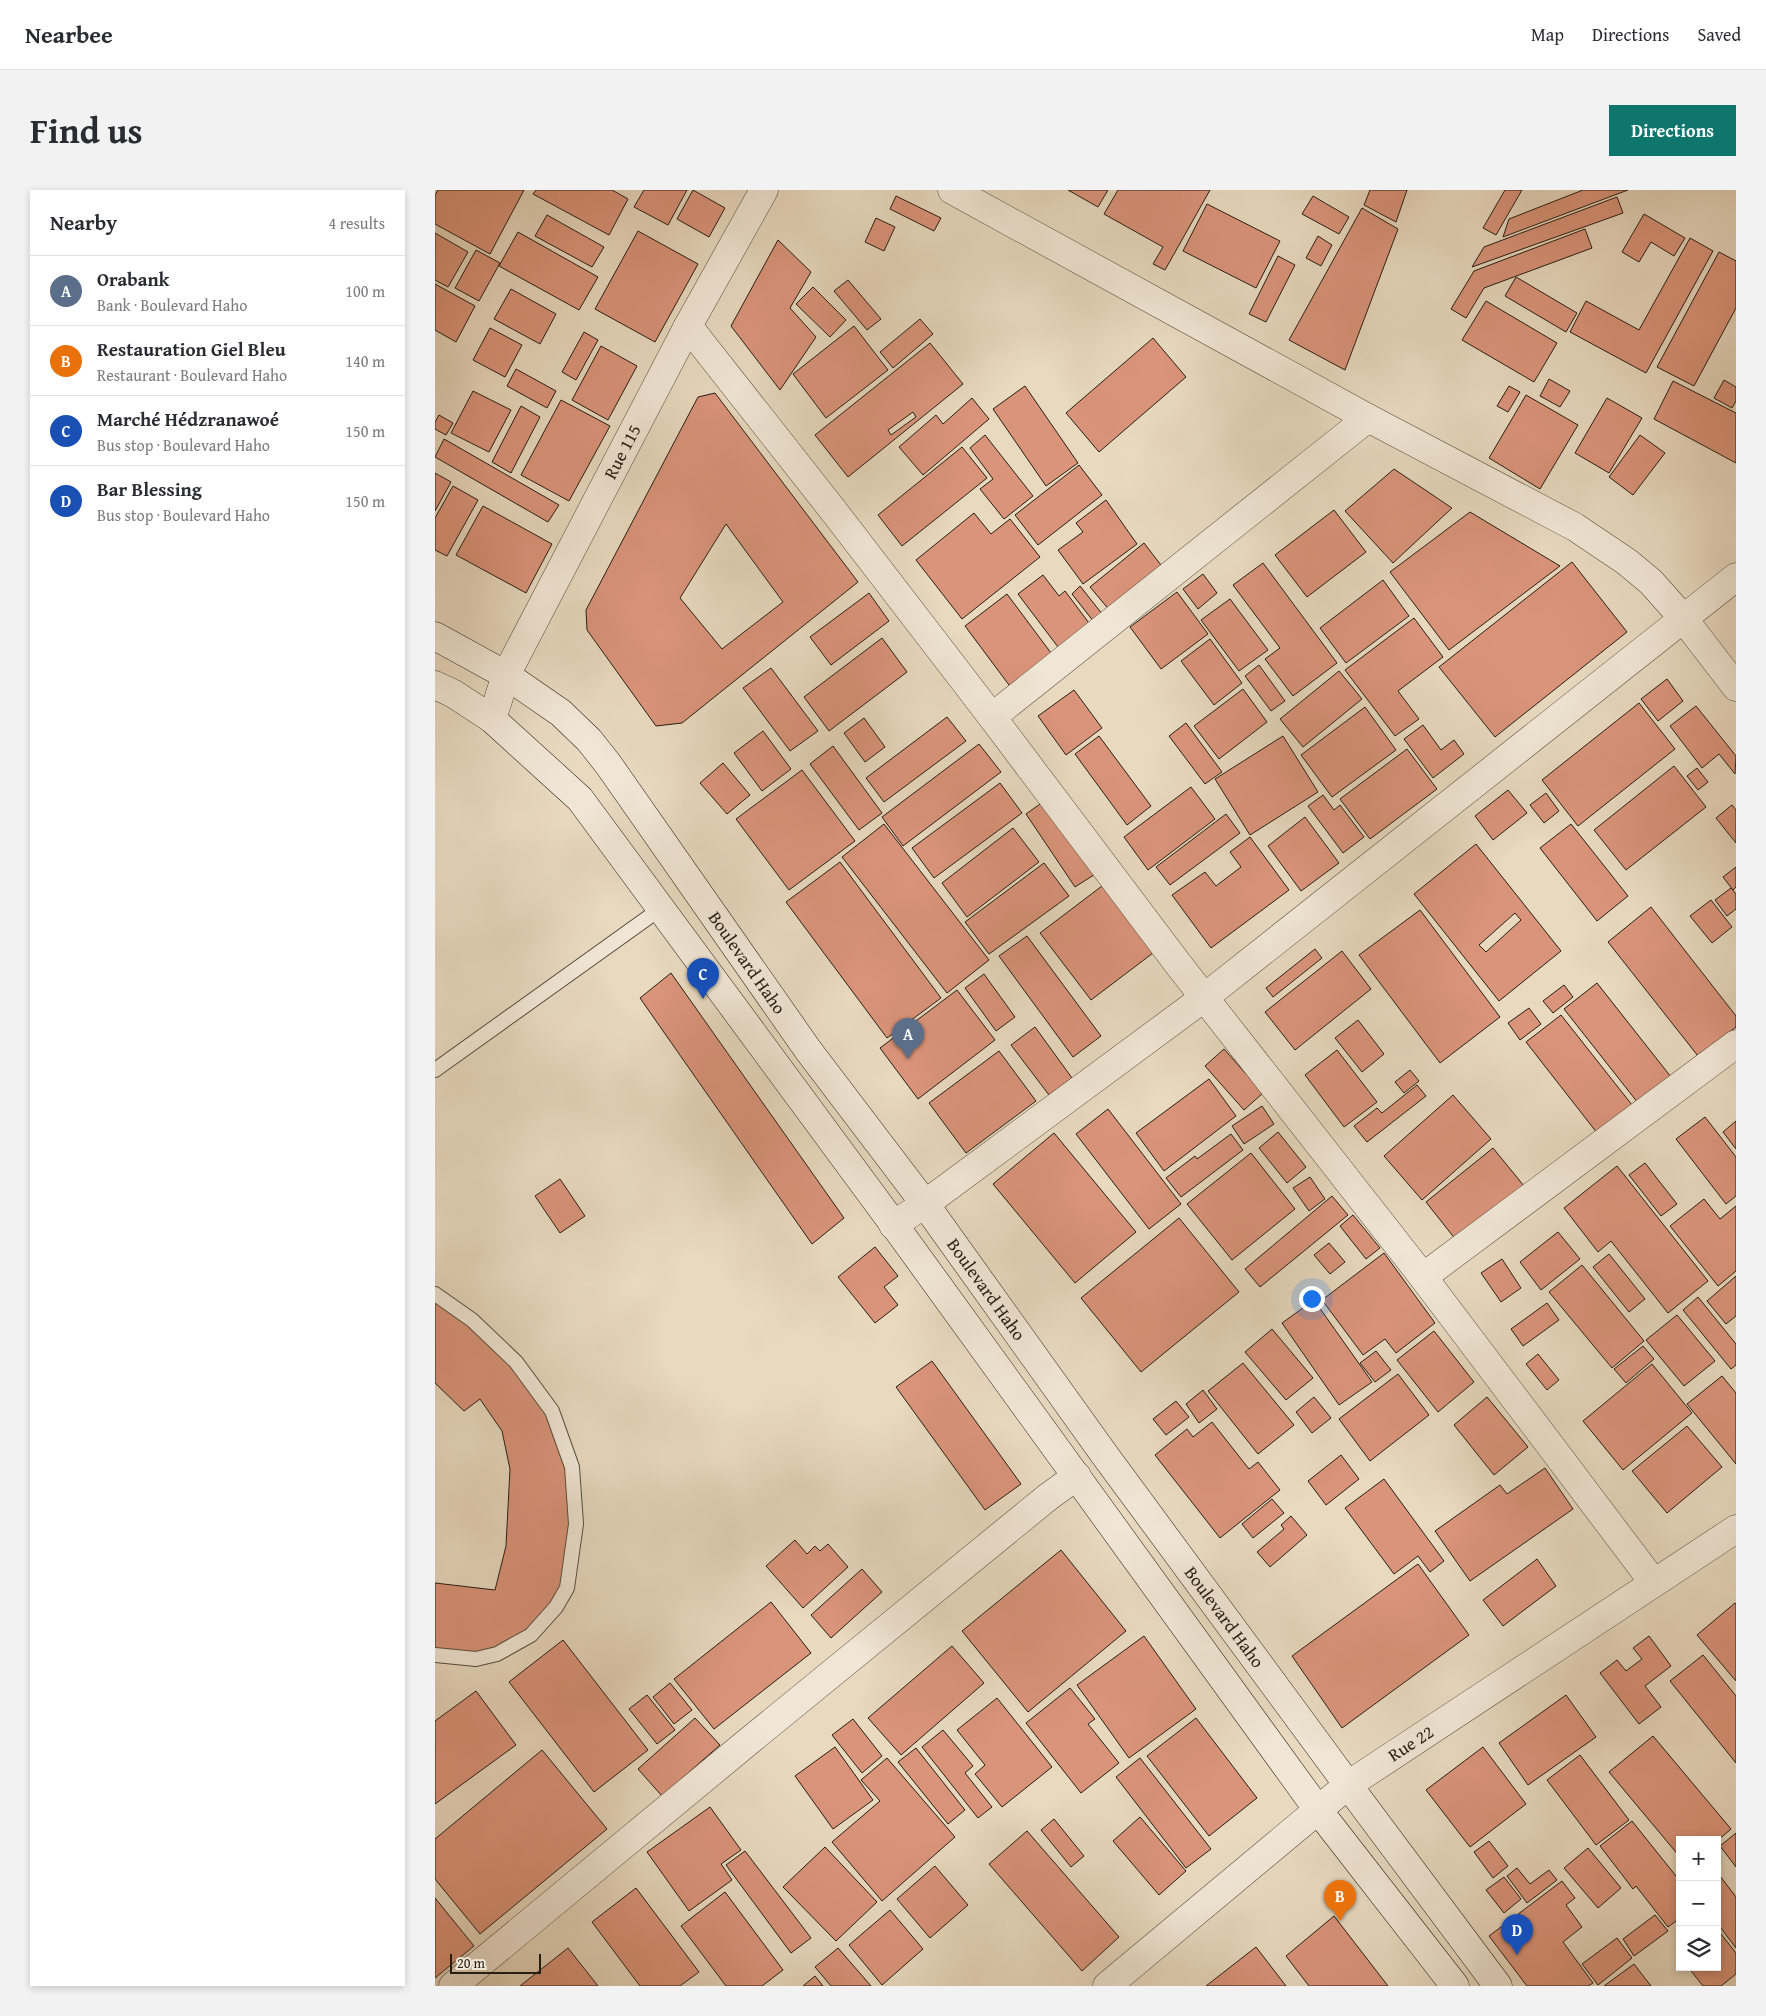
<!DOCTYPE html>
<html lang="en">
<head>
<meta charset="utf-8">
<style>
  body { margin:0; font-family:"Gentium Book Plus",serif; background:#f2f2f3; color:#2b2b33 }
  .controls { position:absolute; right:15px; bottom:15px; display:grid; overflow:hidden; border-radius:0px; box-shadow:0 2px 8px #0003 }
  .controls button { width:45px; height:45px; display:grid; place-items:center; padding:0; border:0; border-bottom:1px solid #e1e1e2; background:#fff; color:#2b2b33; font:25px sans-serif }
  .scale { position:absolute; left:15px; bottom:12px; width:91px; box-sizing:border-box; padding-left:5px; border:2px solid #271e14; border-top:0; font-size:14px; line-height:18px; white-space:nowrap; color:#271e14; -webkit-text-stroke:4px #f0e6d5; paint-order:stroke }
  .you { position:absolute; left:876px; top:1108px; width:18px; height:18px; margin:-12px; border:4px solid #fff; border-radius:50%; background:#1a73e8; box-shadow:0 0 0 8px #1a73e833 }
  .badge { display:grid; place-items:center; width:32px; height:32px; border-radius:50%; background:#0f766e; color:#fff; font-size:16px; font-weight:700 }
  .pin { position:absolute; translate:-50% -41px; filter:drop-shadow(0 1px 2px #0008) }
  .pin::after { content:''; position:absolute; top:26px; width:18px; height:15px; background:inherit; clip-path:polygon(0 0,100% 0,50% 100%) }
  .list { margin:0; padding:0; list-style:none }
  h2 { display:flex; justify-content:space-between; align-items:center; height:65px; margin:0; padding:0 20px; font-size:21px }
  h2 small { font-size:16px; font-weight:400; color:#7c7c81 }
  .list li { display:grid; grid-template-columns:32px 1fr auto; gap:15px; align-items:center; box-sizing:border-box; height:70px; padding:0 20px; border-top:1px solid #e1e1e2 }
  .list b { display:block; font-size:19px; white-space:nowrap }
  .list p { margin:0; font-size:16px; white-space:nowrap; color:#7c7c81 }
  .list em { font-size:16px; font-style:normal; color:#7c7c81 }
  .icon { flex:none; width:28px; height:28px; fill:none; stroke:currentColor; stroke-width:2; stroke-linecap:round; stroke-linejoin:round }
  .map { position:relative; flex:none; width:1301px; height:1796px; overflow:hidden; border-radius:0px }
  header { display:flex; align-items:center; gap:30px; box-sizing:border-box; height:70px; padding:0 25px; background:#fff; border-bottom:1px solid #e1e1e2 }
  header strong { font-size:24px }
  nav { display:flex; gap:28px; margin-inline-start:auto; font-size:18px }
  .intro { display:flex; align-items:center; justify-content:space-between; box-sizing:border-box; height:120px; padding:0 30px }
  h1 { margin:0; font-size:35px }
  .button { padding:12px 22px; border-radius:0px; background:#0f766e; color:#fff; font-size:18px; font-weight:700 }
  main { display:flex; gap:30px; padding:0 30px }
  aside { flex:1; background:#fff; border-radius:0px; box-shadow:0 2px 8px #0003 }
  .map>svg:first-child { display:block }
  .building { fill:#da947a; stroke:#271e14; fill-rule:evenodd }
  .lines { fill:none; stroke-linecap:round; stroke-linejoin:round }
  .service-casing { stroke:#574d3f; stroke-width:16 }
  .minor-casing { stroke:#574d3f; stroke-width:29 }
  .secondary-casing { stroke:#271e14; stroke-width:29 }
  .service { stroke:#f0e6d5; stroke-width:14 }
  .minor { stroke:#f0e6d5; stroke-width:28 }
  .secondary { stroke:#f0e6d5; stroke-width:28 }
  .labels { text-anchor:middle; stroke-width:5; stroke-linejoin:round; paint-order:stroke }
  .street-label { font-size:18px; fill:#271e14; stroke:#f0e6d5 }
</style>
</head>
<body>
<header>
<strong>Nearbee</strong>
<nav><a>Map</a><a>Directions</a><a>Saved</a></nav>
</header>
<div class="intro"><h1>Find us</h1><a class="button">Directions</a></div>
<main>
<aside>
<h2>Nearby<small>4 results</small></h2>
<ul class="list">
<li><span class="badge" style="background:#5c6f8a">A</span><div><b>Orabank</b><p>Bank · Boulevard Haho</p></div><em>100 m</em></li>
<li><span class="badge" style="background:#e8710a">B</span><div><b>Restauration Giel Bleu</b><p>Restaurant · Boulevard Haho</p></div><em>140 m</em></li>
<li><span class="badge" style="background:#1a4fb4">C</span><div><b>Marché Hédzranawoé</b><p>Bus stop · Boulevard Haho</p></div><em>150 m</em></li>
<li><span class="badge" style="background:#1a4fb4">D</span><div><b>Bar Blessing</b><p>Bus stop · Boulevard Haho</p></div><em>150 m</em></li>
</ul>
</aside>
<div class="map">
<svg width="1301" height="1796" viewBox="0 0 1301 1796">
  <rect width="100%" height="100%" fill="#e8d9bf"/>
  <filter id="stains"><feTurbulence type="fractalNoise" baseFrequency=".004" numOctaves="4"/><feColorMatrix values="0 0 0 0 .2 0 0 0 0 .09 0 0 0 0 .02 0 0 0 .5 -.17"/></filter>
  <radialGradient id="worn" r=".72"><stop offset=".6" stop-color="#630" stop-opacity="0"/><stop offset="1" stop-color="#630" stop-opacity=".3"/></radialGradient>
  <path class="building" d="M3 0H89L55 64 0 34V5Z
    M101 0H177L193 9 174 45 98 4Z
    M209 0H252L233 35 199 17Z
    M258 0 290 18 274 47 242 29Z
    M633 0H673L663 17Z
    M683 0H775L730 80 718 74 728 57 669 24Z
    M935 0H972L961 32 929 15Z
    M1070 0H1087L1061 45 1048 38Z
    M1148 0H1193L1068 47 1074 29Z
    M461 6 506 28 499 41 455 19Z
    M878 6 914 27 904 44 867 24Z
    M1182 7 1188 23 1037 77 1049 57Z
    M772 14 845 51 821 98 748 61Z
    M927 18 963 39 910 180 854 150Z
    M1209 24 1250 48 1239 66 1216 52 1204 72 1187 62Z
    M112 25 169 57 157 77 100 46Z
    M441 28 460 37 449 61 430 52Z
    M1150 39 1157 58 1049 98 1031 128 1016 119 1039 81Z
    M203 41 263 74 220 152 160 119Z
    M83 42 163 87 144 120 64 76Z
    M0 43 33 62 13 97 0 90Z
    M883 46 897 55 886 76 871 68Z
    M1255 48 1278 61 1211 183 1135 142 1151 111 1204 140Z
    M343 50 376 82 355 118 381 147 345 200 296 136Z
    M41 60 65 73 44 111 20 98Z
    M1284 62 1301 71V118L1259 196 1222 177Z
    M843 66 860 75 831 132 814 124Z
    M1081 87 1142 123 1131 142 1070 106Z
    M413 90 446 129 432 140 399 101Z
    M0 94 40 116 21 152 0 140Z
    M378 97 411 130 395 147 361 114Z
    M76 99 121 124 105 154 59 129Z
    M1051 111 1122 153 1099 192 1027 150Z
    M485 129 498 144 458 178 445 162Z
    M419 136 453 180 391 228 358 184Z
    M55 138 87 155 70 187 38 170Z
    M149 142 163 150 141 190 127 182Z
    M718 148 751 187 664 262 631 223Z
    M495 153 528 194 413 287 380 245ZM478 222 481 227 456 245 453 240Z
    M166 156 202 176 173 230 137 210Z
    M81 179 121 201 112 218 72 196Z
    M1114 189 1135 201 1125 217 1105 206Z
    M1289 190 1301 197V211L1297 218 1279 208Z
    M1238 191 1301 223V273L1219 229Z
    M590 196 643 273 611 296 558 219Z
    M1074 196 1085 202 1073 222 1062 216Z
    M38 201 76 220 54 262 16 243Z
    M280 203 423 392 247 533 221 536 152 440 151 420 263 207ZM291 334 348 412 287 459 245 408Z
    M1091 205 1143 235 1105 299 1054 268Z
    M537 208 554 229 488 285 464 257 501 225 508 234Z
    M1172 208 1207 228 1174 283 1140 263Z
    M126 210 175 236 134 311 86 285Z
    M86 216 105 227 76 283 57 272Z
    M4 225 18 233 11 245 0 239V232Z
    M550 245 598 306 569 329 545 299 558 289 535 258Z
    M1205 245 1230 263 1198 305 1174 287Z
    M9 249 124 315 113 332 0 267Z
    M527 257 552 288 467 356 443 325Z
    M644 275 667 305 603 355 580 325Z
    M959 279 1017 318 958 373 910 321Z
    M0 283 16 292 0 321Z
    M18 296 43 310 12 366 0 360V328Z
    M671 310 702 354 648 394 623 360 648 342 641 333Z
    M48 316 117 354 91 403 21 365Z
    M899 320 931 362 872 407 840 365Z
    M1035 322 1125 376 1014 460 955 382Z
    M539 323 556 344 575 329 605 367 527 429 481 370Z
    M709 353 729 379 676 422 655 397Z
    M1137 372 1192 442 1060 547 1004 477Z
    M828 373 902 473 858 506 830 469 845 458 798 395Z
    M768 384 782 403 763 419 748 399Z
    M608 385 624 406 630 401 657 437 626 461 583 404Z
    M948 390 974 426 911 473 885 438Z
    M645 396 668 425 659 432 637 404Z
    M742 402 773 444 726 479 695 437Z
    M434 403 454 431 396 475 375 447Z
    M572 404 619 467 577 499 530 436Z
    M795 409 833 460 804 481 766 430Z
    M979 428 1008 467 963 501 984 529 960 546 910 480Z
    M447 448 472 482 394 541 369 507Z
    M775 449 807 493 779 515 746 471Z
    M824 475 850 511 836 521 810 486Z
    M336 478 383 541 355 561 308 498Z
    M904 481 927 509 868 557 845 529Z
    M1232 489 1248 511 1223 531 1206 509Z
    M808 499 832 532 784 569 759 536Z
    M639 500 667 538 631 565 603 526Z
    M1204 513 1240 559 1143 636 1107 590Z
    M1261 516 1301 566 1300 584 1284 564 1267 578 1235 536Z
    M930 517 961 560 897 607 866 565Z
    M512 527 531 551 449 612 431 588Z
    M429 528 450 557 430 572 409 543Z
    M751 533 787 582 770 594 734 546Z
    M988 535 1006 560 1019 550 1029 564 998 588 969 549Z
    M328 541 356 579 327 601 299 563Z
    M664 546 716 616 692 635 640 564Z
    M848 546 883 602 815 645 780 589Z
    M544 554 566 582 468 656 447 627Z
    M398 556 447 623 424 640 375 574Z
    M972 559 1002 599 935 649 905 609Z
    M288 573 315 605 292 624 265 593Z
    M1239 576 1271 617 1191 680 1159 640Z
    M1262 578 1273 592 1263 600 1252 586Z
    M367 580 420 651 354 700 301 629Z
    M565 593 587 623 499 688 477 658Z
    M756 597 780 629 713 680 689 647Z
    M1073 600 1092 623 1058 650 1040 626Z
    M1111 603 1124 621 1109 633 1095 615Z
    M888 605 899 620 905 615 929 647 908 663 873 616Z
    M615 607 665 681 640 697 591 624Z
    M1297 615 1301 620V653L1281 628Z
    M791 624 805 643 735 695 721 677Z
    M870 627 904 673 866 701 833 656Z
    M449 634 554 770 512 803 407 667Z
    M1136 634 1193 706 1162 731 1105 658Z
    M578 638 604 672 532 727 507 693Z
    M815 647 854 700 776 758 737 705 770 682 781 696 806 677 795 662Z
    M1041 654 1126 761 1064 811 979 704ZM1080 723 1086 730 1051 762 1044 755Z
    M405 672 506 808 452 848 351 712Z
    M609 673 634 706 554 764 530 732Z
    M1301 677V697L1298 700 1288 687Z
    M667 696 718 763 656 810 605 743Z
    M1296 698 1301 704V719L1292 726 1280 710Z
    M1276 710 1297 737 1277 753 1255 726Z
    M1216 717 1301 826V837L1263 866 1173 752Z
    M985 720 1065 827 1005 873 924 765Z
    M592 746 666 846 638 867 564 766Z
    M880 759 887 768 838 807 831 798Z
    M907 761 936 799 860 860 830 822Z
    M236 783 409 1028 377 1054 205 808Z
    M549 784 580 827 561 841 530 798Z
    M1162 793 1240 892 1207 918 1129 819Z
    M1129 795 1138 807 1118 823 1108 811Z
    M522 800 560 850 483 909 445 858Z
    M1094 818 1106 834 1085 850 1073 833Z
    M1126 825 1201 920 1166 948 1091 852Z
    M923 830 949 864 927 882 900 848Z
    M600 837 637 888 614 905 576 855Z
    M789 859 828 903 809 920 770 876Z
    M902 860 942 912 909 937 870 885Z
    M564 861 601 911 531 963 494 913Z
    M975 880 984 891 969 903 960 892Z
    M774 889 801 926 729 981 701 943Z
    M982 895 991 906 932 952 919 936 942 918 947 923Z
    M1018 905 1056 949 987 1010 949 966Z
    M827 916 839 934 809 954 797 936Z
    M673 919 746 1014 714 1039 641 944Z
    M1270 927 1301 967V1006L1291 1014 1241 949Z
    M1301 931V959L1288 942Z
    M843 942 871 977 852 993 824 958Z
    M619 943 701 1042 640 1093 558 994Z
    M796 944 808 960 746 1007 731 988 760 966 762 969Z
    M1058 958 1089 996 1021 1050 991 1012Z
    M816 963 860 1019 797 1070 752 1014Z
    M1210 973 1242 1014 1226 1026 1194 985Z
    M1182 976 1273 1091 1233 1123 1176 1051 1163 1062 1129 1018Z
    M875 987 890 1009 874 1021 858 998Z
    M125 989 150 1026 125 1043 100 1006Z
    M897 1006 913 1025 825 1097 810 1079Z
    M1269 1009 1285 1029 1301 1016V1081L1283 1096 1235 1036Z
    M918 1025 945 1058 931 1069 905 1036Z
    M744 1028 804 1102 706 1182 646 1108Z
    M1123 1042 1145 1069 1106 1100 1085 1072Z
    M894 1053 910 1072 895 1084 879 1065Z
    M440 1057 463 1086 449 1097 463 1115 440 1133 403 1087Z
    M949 1063 1000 1133 961 1163 950 1149 928 1165 887 1110Z
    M1174 1064 1210 1109 1194 1122 1158 1077Z
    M1067 1069 1086 1098 1066 1112 1046 1083Z
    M1147 1075 1209 1151 1177 1178 1114 1102Z
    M1301 1086V1126L1291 1134 1272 1111Z
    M0 1104 37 1130 117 1221 137 1277 141 1334 121 1417 62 1464 0 1465V1393L60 1400 71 1356 75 1279 67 1241 45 1209 29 1221 0 1193Z
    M1263 1107 1301 1154V1175L1296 1179 1248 1120Z
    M879 1110 937 1192 904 1215 847 1133Z
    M1112 1113 1124 1130 1088 1156 1076 1139Z
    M1242 1125 1280 1171 1249 1196 1211 1150Z
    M837 1139 878 1188 851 1210 810 1162Z
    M999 1141 1039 1192 1003 1222 962 1170Z
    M1208 1156 1219 1169 1191 1193 1179 1179Z
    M941 1161 956 1180 940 1192 925 1173Z
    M1103 1164 1124 1190 1112 1200 1091 1174Z
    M497 1171 586 1294 550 1320 461 1197Z
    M808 1173 859 1235 823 1264 773 1201Z
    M1217 1174 1257 1223 1188 1280 1148 1231Z
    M963 1184 994 1225 935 1271 904 1229Z
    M1287 1186 1301 1203V1274L1252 1214Z
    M768 1200 782 1219 764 1233 751 1214Z
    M879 1207 896 1228 877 1243 861 1222Z
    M1052 1207 1093 1257 1059 1285 1019 1235Z
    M741 1211 754 1227 731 1245 718 1229Z
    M777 1232 814 1279 823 1272 845 1300 785 1348 720 1265 752 1239 758 1247Z
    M1252 1236 1287 1277 1232 1323 1197 1281Z
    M906 1265 924 1289 891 1315 873 1291Z
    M1110 1278 1138 1319 1035 1391 1000 1341 1065 1295 1072 1304Z
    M949 1289 1009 1371 995 1382 983 1366 959 1384 910 1318Z
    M837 1309 849 1323 818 1348 807 1334Z
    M856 1326 872 1345 835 1377 822 1362 849 1339 846 1335Z
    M360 1350 372 1364 380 1356 385 1361 393 1354 413 1377 368 1418 331 1376Z
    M626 1360 691 1441 593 1522 527 1441Z
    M1102 1369 1121 1396 1068 1436 1048 1410Z
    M983 1374 1034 1445 907 1538 857 1466Z
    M427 1379 447 1402 396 1448 376 1425Z
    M336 1412 376 1463 279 1539 239 1489Z
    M1300 1413 1301 1414V1491L1262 1445Z
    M709 1446 761 1519 694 1568 642 1495Z
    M1214 1446 1236 1476 1210 1496 1226 1517 1204 1534 1165 1483 1182 1470 1191 1481 1207 1469 1198 1458Z
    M128 1450 213 1560 159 1602 74 1492Z
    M517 1456 549 1493 466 1565 433 1528Z
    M1268 1465 1301 1506V1573L1235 1491Z
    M235 1493 257 1520 239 1534 218 1507Z
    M635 1498 660 1529 653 1534 684 1573 646 1603 591 1533Z
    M41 1501 81 1555 0 1614V1531Z
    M212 1505 240 1540 222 1554 194 1519Z
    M1131 1505 1161 1547 1093 1595 1064 1553Z
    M562 1508 617 1577 567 1617 540 1584 550 1575 522 1540Z
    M260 1528 285 1555 227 1606 203 1579Z
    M761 1528 822 1608 774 1646 712 1566Z
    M418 1529 447 1566 427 1583 397 1545Z
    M508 1540 538 1576 530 1583 557 1617 543 1628 487 1557Z
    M1218 1546 1296 1639 1282 1651 1245 1650V1667L1174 1582Z
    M400 1557 438 1610 398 1639 360 1586Z
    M1048 1557 1091 1614 1035 1657 991 1600Z
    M481 1558 530 1620 513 1634 463 1572Z
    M107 1560 172 1639 45 1744 0 1689V1649Z
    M1145 1565 1194 1630 1161 1655 1112 1590Z
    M452 1568 520 1647 447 1711 397 1652 445 1611 426 1590Z
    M705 1568 776 1659 751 1678 681 1587Z
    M275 1617 306 1660 286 1674 297 1690 254 1721 212 1662Z
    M705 1627 751 1681 724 1705 678 1651Z
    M619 1629 649 1666 636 1677 606 1640Z
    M1197 1631 1245 1691V1728L1233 1737 1201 1696 1198 1699 1165 1656Z
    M592 1641 684 1747 647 1781 554 1674Z
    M1301 1643V1677L1285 1656Z
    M1054 1651 1073 1676 1058 1688 1039 1662Z
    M390 1657 442 1712 401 1751 348 1697Z
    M1153 1658 1186 1698 1163 1718 1129 1678Z
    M310 1661 376 1748 356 1763 291 1675Z
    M500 1676 533 1715 495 1748 462 1709Z
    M1082 1678 1095 1694 1114 1680 1122 1690 1092 1713 1072 1686Z
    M1282 1682 1301 1707V1758L1282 1733Z
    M1069 1687 1086 1709 1069 1723 1051 1700Z
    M1127 1691 1140 1708 1131 1715 1147 1737 1128 1752 1158 1793 1153 1796H1092L1054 1746Z
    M201 1698 264 1782 245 1796H205L157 1732Z
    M290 1702 348 1780 327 1796H291L246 1736Z
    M0 1708 39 1756 0 1788Z
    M455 1720 488 1759 447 1795 414 1755Z
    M1220 1725 1233 1741 1199 1766 1188 1749Z
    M899 1726 953 1796H874L851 1766Z
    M1282 1739 1301 1763V1784L1286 1796H1268L1253 1777H1282Z
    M1182 1748 1197 1768 1163 1795 1147 1774Z
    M821 1757 851 1796H771Z
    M133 1758 163 1796H85Z
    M403 1758 436 1796H396L380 1777Z
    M1199 1774 1216 1796H1169Z
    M380 1786 388 1796H368Z"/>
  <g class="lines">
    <g class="service-casing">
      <path id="service" d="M0 880 225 719
        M0 1104 37 1130 81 1172 117 1221 137 1277 141 1334 132 1398 121 1417 96 1445 62 1464 41 1469 0 1465"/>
    </g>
    <g class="minor-casing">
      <g id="minor">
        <path d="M517 0 933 228 1140 337 1192 372 1216 392 1248 428 1301 497"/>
        <path d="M253 136 401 324 557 527 743 774 988 1087 1219 1393"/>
        <path d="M557 527 933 228"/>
        <path id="s1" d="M57 529 71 485 253 136 329 0"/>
        <path d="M458 1035 490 1014 770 807 1301 387"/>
        <path d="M988 1087 1301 854"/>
        <path d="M18 1796 314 1551 613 1307 642 1286"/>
        <path id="s2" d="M672 1796 913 1595 1301 1339"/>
      </g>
    </g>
    <g class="secondary-casing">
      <g id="secondary">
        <path id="s3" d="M0 446 71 485 126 523 154 550 173 574 373 860 490 1014 669 1264 913 1595 1063 1796"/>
        <path d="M0 495 19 504 57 529 145 609 465 1043 883 1620 1020 1796"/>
      </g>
    </g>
    <use href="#service" class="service"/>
    <use href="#minor" class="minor"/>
    <use href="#secondary" class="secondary"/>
  </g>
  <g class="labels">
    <g class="street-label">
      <text dy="6" stroke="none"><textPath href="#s1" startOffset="298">Rue 115</textPath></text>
      <text dy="6" stroke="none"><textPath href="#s3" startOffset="460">Boulevard Haho</textPath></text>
      <text dy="6" stroke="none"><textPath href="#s3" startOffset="865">Boulevard Haho</textPath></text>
      <text dy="6" stroke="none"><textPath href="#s3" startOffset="1270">Boulevard Haho</textPath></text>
      <text dy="6" stroke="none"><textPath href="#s2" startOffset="389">Rue 22</textPath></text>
    </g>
  </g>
  <rect width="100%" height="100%" filter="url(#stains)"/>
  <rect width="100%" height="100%" fill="url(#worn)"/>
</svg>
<div class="controls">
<button>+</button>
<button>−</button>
<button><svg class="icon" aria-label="layers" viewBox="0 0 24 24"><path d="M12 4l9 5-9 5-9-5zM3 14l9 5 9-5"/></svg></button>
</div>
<div class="scale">20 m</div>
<div class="you"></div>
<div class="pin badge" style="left:473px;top:869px;background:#5c6f8a">A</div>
<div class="pin badge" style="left:905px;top:1731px;background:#e8710a">B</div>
<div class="pin badge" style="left:268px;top:809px;background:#1a4fb4">C</div>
<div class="pin badge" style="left:1082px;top:1765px;background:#1a4fb4">D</div>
</div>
</main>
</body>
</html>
